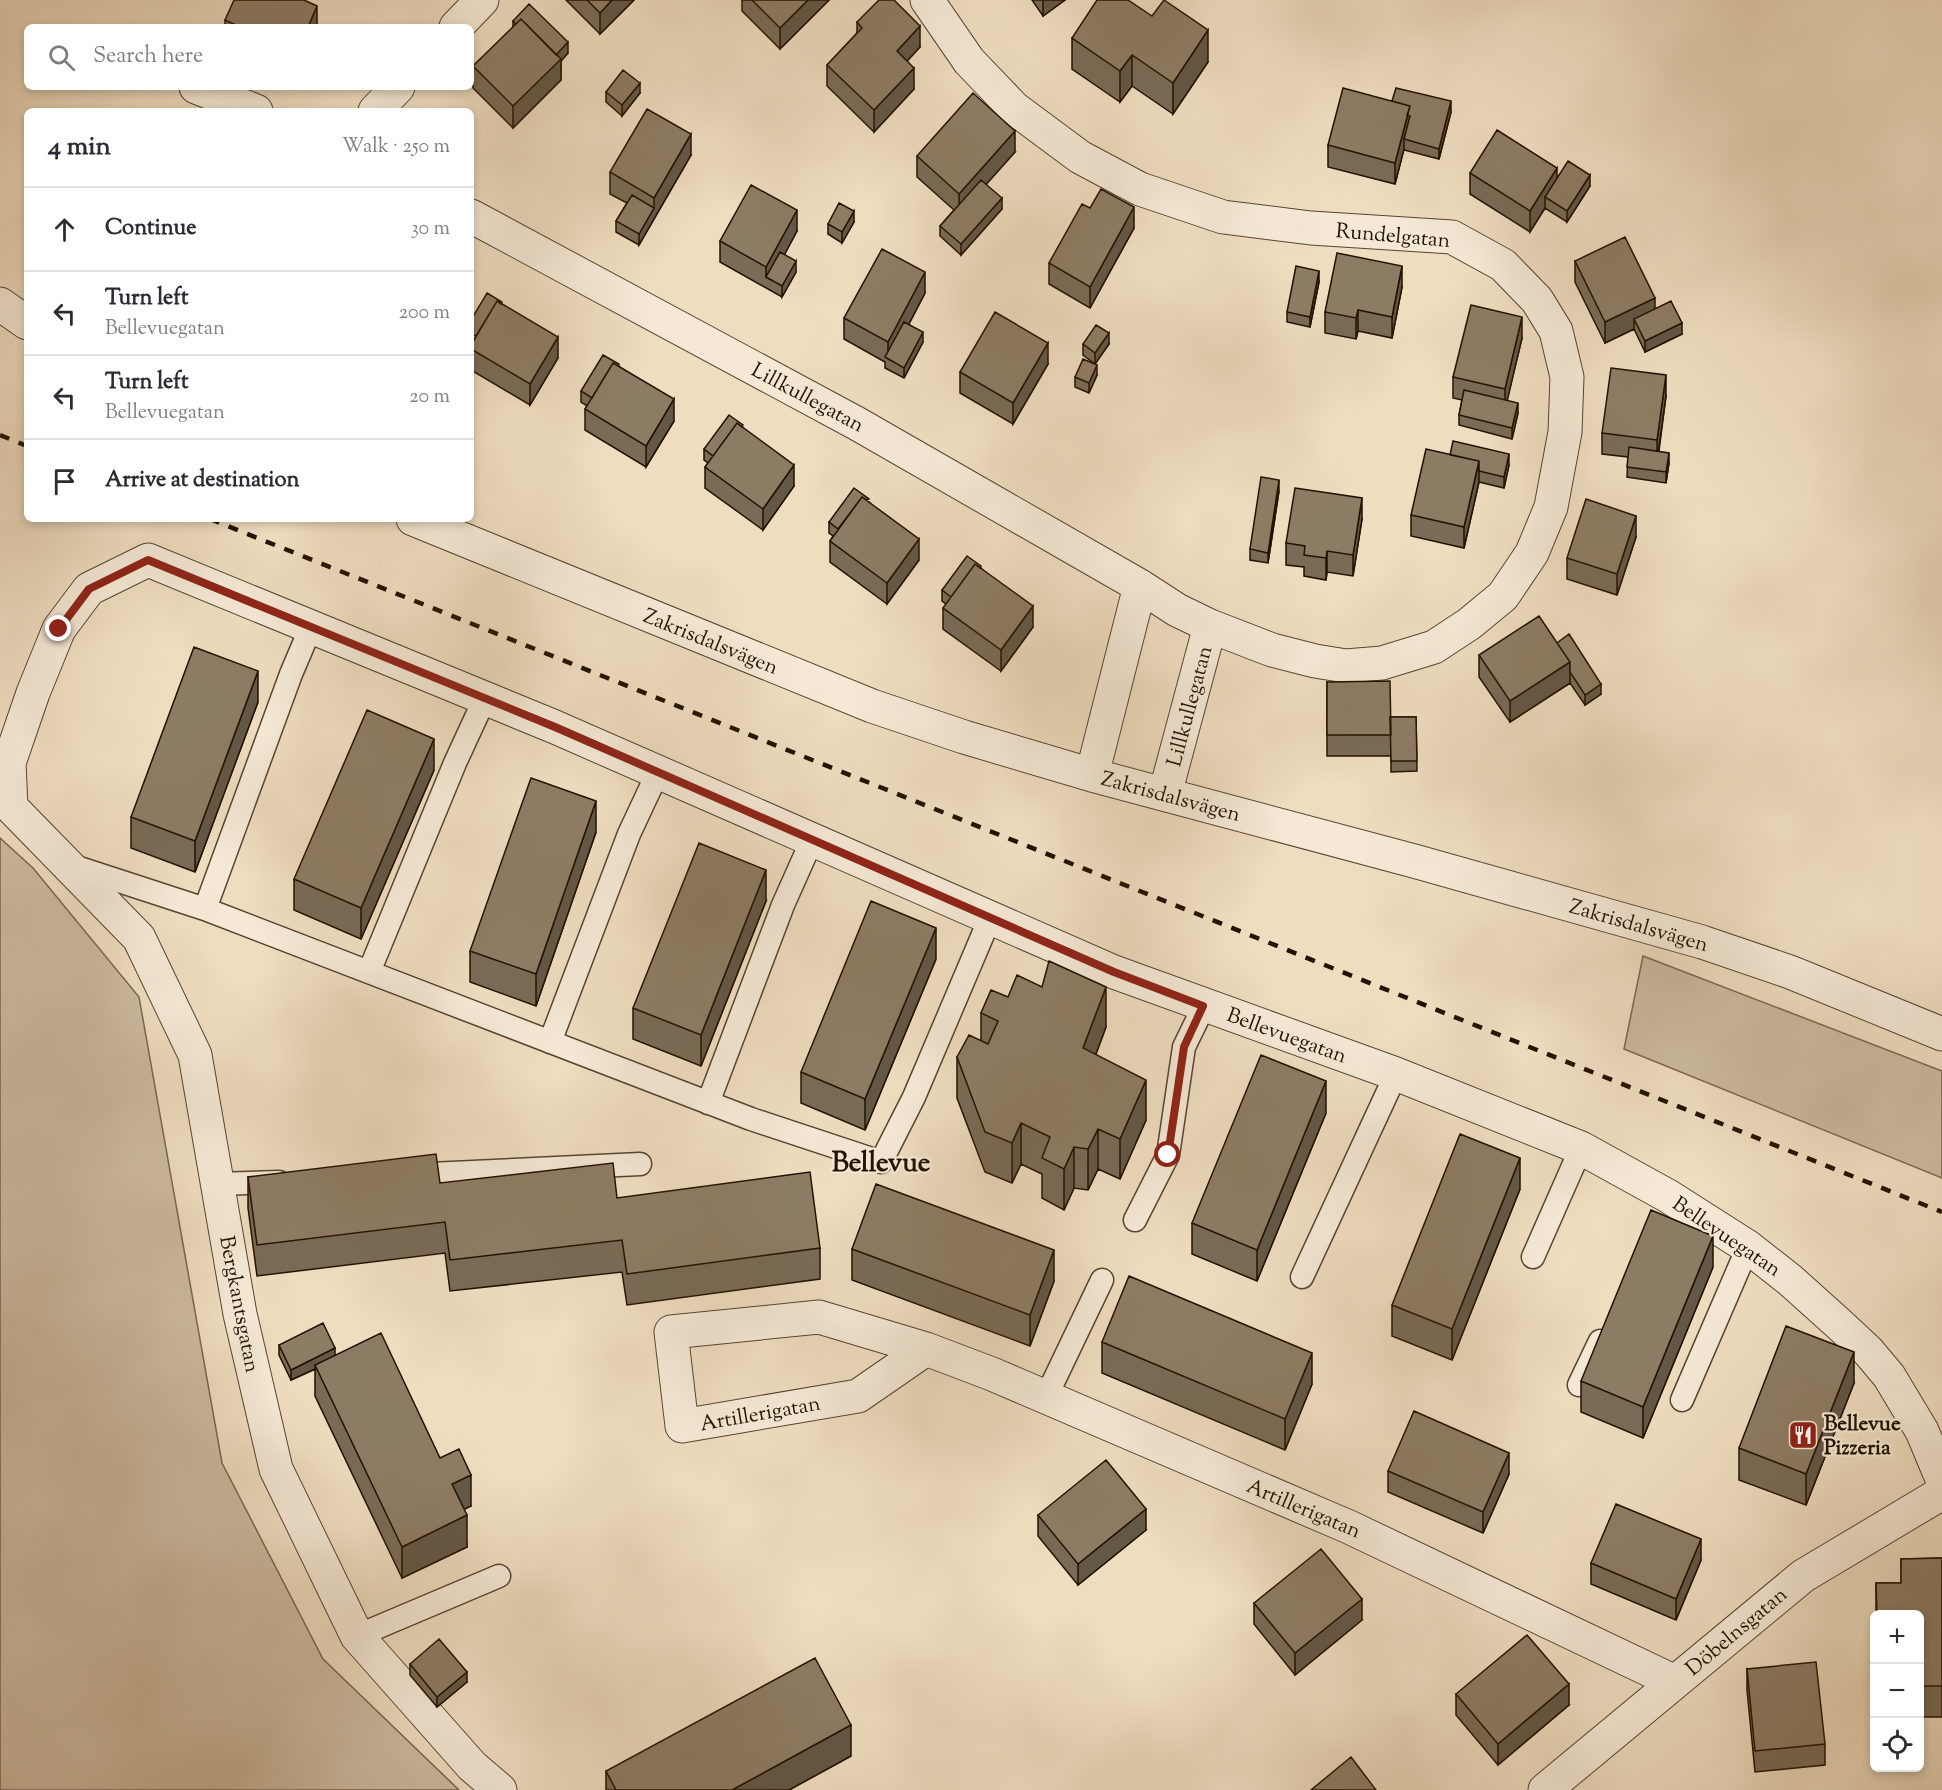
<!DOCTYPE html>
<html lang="en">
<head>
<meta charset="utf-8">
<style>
  body { margin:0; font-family:"Sorts Mill Goudy",serif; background:#f7f7f7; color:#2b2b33 }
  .controls { position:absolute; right:18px; bottom:18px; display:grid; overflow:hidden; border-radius:9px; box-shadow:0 3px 9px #0003 }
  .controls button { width:54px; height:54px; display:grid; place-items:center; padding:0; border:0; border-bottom:2px solid #e1e1e2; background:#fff; color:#2b2b33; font:30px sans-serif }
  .stop { position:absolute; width:18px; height:18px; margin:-14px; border:4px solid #8f2418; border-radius:50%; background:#fff }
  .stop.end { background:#8f2418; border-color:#fff; box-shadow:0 2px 6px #0008 }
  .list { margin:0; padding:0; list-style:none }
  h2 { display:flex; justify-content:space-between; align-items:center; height:78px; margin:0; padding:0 24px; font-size:26px }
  h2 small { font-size:20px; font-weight:400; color:#7c7c81 }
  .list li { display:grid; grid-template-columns:39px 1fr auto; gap:18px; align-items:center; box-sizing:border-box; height:84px; padding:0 24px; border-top:2px solid #e1e1e2 }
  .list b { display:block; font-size:22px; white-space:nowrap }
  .list p { margin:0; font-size:20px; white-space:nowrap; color:#7c7c81 }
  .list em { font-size:20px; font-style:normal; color:#7c7c81 }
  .icon { flex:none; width:33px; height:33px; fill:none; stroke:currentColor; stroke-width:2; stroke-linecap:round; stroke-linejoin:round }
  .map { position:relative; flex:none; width:1942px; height:1790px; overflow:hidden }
  .search { position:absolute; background:#fff; box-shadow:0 3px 9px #0003; left:24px; top:24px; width:450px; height:66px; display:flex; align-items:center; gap:15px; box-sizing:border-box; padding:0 21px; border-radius:9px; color:#7c7c81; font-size:22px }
  .panel { position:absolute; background:#fff; box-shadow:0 3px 9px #0003; left:24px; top:108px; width:450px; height:414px; border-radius:9px }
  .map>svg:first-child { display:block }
  .green { fill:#ccbaa0; stroke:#786650; stroke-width:1.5 }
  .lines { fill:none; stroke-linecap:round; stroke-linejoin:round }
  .lane-casing { stroke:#564531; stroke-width:25 }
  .street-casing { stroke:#564531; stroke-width:35 }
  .lane { stroke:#f5e9d6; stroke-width:22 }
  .street { stroke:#f5e9d6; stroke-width:33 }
  .rail { stroke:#231201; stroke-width:4.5; stroke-dasharray:10 10; stroke-linecap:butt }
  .wall { fill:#796b56; stroke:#231201; stroke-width:1.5 }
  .shaded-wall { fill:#635746; stroke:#231201; stroke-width:1.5 }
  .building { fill:#8d7c64; stroke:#231201; stroke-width:1.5 }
  .route { stroke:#8f2418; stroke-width:8 }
  .labels { text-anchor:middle; stroke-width:4.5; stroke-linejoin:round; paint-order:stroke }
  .street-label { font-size:21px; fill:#231201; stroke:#f5e9d6 }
  .poi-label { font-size:21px; font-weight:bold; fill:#231201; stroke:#f5e9d6; text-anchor:start }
  .district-label { font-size:27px; font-weight:bold; fill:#231201; stroke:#f5e9d6 }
</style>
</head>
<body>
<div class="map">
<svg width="1942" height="1790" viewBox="0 0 1942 1790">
  <rect width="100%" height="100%" fill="#efddc0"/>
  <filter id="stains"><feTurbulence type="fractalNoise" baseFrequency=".00333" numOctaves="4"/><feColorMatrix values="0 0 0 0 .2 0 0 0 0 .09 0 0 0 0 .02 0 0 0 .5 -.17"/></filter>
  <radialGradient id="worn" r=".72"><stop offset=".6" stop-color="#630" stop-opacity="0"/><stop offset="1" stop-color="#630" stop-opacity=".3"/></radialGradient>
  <path class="green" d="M0 838 33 868 139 997 222 1463 323 1659 459 1790H0Z
    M1643 956 1942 1071V1178L1624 1049Z"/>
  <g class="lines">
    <g class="lane-casing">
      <path id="lane" d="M73 866 205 909 751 1119 881 1162 914 1097 990 918
        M205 909 291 674 311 627
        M369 972 455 763 485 698
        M550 1042 629 834 658 772
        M708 1103 783 905 812 840
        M408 1175 640 1164
        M217 1184 279 1182
        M1135 1220 1168 1155 1184 1047 1204 1006
        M1533 1257 1581 1148
        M1302 1277 1396 1074
        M1579 1385 1600 1341
        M1046 1397 1102 1280
        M1682 1400 1748 1247
        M357 1636 499 1576"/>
    </g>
    <g class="street-casing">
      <path id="street" d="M456 27 482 0
        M196 87 256 111
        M375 111 398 87
        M471 216 856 423 1140 586 1177 610 1210 626 1272 650 1315 661 1346 666 1382 663 1434 647 1469 624 1503 596 1532 553 1551 507 1565 432 1567 377 1556 331 1537 300 1503 265 1452 237 1311 228 1223 217 1140 189 1080 157 1014 108 969 61 927 0
        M0 304 27 323
        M413 519 872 706 964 737 1092 775 1414 861 1702 942 1790 972 1942 1034
        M1092 775 1140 586
        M1165 794 1210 626
        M926 1349 858 1396 682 1426 671 1332 819 1317 926 1349 992 1374 1349 1527 1675 1682
        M500 1790 472 1766 357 1636 276 1469 240 1314 195 1055 139 938 11 807 9 763 33 693 59 629 89 589 148 560 555 727 1114 972 1396 1074 1581 1148 1668 1196 1748 1247 1790 1280 1839 1324 1868 1351 1889 1376 1922 1431 1942 1479
        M1545 1790 1803 1576 1942 1493"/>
    </g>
    <use href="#lane" class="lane"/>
    <use href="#street" class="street"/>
    <path class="rail" d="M0 435 27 446
      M210 519 1942 1212"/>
  </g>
  <path class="wall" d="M566 0H634L600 34Z
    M742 0H829L780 49 742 11Z
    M1032 0H1065L1043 16Z
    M225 20 317 27H225Z
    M513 21 568 53 561 61V80L513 128 473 88V66L513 28Z
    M857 22 920 47 907 61 914 89 874 132 827 86V65L857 33Z
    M1072 38 1208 62 1173 114 1132 86 1120 102 1072 69Z
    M606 92 640 93 622 116 606 102Z
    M1392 101 1451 112 1439 159 1404 150V149L1395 184 1328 167V145Z
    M1015 152 986 184 1002 209 961 255 940 236V226L954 210 917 177V156Z
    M691 155 639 245 616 232V221L627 203 610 194V172Z
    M1470 173 1557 178 1590 186 1567 222 1545 208 1530 232 1470 194Z
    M1090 208 1134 228 1090 308 1049 284V263Z
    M854 222 842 243 828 234V224Z
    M797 231 784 255 796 272 782 297 720 262V241Z
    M1575 261 1655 309 1682 334 1645 352 1634 329 1605 343 1575 282Z
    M1319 282 1310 327 1287 322V312Z
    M1402 287 1392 338 1358 331 1356 339 1325 333V312Z
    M925 293 909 324 923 342 904 378 885 368V362L844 339V318Z
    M502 304 558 358 530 405 471 370V320Z
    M1522 338 1507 400 1518 413 1512 439 1459 425V415L1462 400 1453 398V377Z
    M1083 344H1109L1095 364 1083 355Z
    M1048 364 1013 424 960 393V372Z
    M619 366 674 421 646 467 585 430V409L587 406 581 402V391Z
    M1097 375 1089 393 1075 387V377Z
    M1666 396 1659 451 1669 463 1666 483 1627 477 1628 457 1602 454V433Z
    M743 428 794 486 763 530 705 488V467L708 463 704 460V449Z
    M1450 455 1509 465 1504 488 1479 482 1464 548 1411 536V515Z
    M1279 491 1268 563 1250 560V549Z
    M869 502 919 560 887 604 830 562V541L833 536 829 533V522Z
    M1362 519 1353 576 1327 572 1326 580 1304 576V567L1286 565V543Z
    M1636 537 1617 595 1567 579V558Z
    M981 568 1033 627 1001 671 943 629V608L946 604 942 601V590Z
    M1557 643 1601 694 1585 705 1570 683 1510 722 1479 677V655Z
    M1327 682 1390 717H1416L1417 771 1391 772V756H1327Z
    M258 702 195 872 131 848V817Z
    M434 770 361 939 294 910V879Z
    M596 832 536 1006 470 982V951Z
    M766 901 701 1066 633 1039V1008Z
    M936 959 865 1130 801 1103V1072Z
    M1008 997 1106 1027 1096 1054 1146 1120 1120 1179 1098 1169 1088 1190 1074 1188 1064 1210 1042 1198V1174L1021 1164 1012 1183 985 1172 957 1098V1057L981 1041V1013Z
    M1326 1113 1257 1281 1192 1254V1223Z
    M248 1177 440 1183 617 1198 820 1248V1279L627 1305 622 1272 450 1291 445 1253 257 1276 248 1208Z
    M1520 1189 1452 1360 1392 1336V1305Z
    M852 1249 1054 1281 1030 1346 852 1280Z
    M1713 1267 1643 1438 1581 1412V1381Z
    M1102 1342 1312 1384 1285 1450 1102 1373Z
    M279 1345 335 1356 440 1458 471 1506 464 1509 467 1547 402 1578 315 1396V1369L291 1380 279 1355Z
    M1854 1383 1806 1505 1739 1480V1448Z
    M1388 1471 1509 1474 1483 1533 1388 1492Z
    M1038 1515 1146 1530 1078 1585 1038 1536Z
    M1942 1558V1717H1920V1614H1876V1583H1901V1559Z
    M1701 1560 1676 1620 1591 1584V1563Z
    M1254 1603 1362 1620 1295 1675 1254 1624Z
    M410 1664 467 1682 437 1707 410 1675Z
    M1747 1669 1825 1744V1765L1755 1772 1747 1690Z
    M1456 1694 1569 1705 1498 1765 1456 1715Z
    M851 1756 789 1790H606V1771Z"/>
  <path class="shaded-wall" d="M612 0H634L600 34V13Z
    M808 0H829L780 49V28Z
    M1043 0H1065L1043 16Z
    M317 6V27H308Z
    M920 26V47L897 72V51Z
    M1208 30V62L1173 114V83Z
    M568 42V53L561 61V80L513 128V106L551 59Z
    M1132 55V86L1120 102V71Z
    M914 68V89L874 132V110Z
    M640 83V93L622 116V105Z
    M1451 101V112L1439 159V149Z
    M1410 106V127L1404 139V149L1395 184V163Z
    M1015 131V152L959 215V194Z
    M691 134V155L639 245V234L654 208V198Z
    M1557 168V189L1545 197V208L1530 232V211Z
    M1590 175V186L1567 222V211Z
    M1002 198V209L961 255V244Z
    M1134 207V228L1090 308V287Z
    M797 210V231L771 280 766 277V267Z
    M854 211V222L842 243V232Z
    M796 261V272L782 297V286Z
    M1402 266V287L1392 338V317Z
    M1319 271V282L1310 327V317Z
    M925 272V293L890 360 888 359V342Z
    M1655 298V319H1634V329L1605 343V322Z
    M1358 310V331L1356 339V318Z
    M1522 317V338L1505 410V389Z
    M1682 323V334L1645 352V341Z
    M923 332V342L904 378V368Z
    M1109 333V344L1095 364V353Z
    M558 337V358L530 405V384Z
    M1048 343V364L1013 424V403Z
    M1097 365V375L1089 393V383Z
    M1666 375V396L1657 461V440Z
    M674 399V421L646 467V446Z
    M1518 403V413L1512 439V428Z
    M1669 453V463L1666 483V472Z
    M1509 454V465L1504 488V477Z
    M1479 461V482L1464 548V527Z
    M794 465V486L763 530V509Z
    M1279 480V491L1268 563V553Z
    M1362 498V519L1353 576V555Z
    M1636 516V537L1617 595V574Z
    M919 539V560L887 604V583Z
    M1327 551V572L1326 580V558Z
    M1033 606V627L1001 671V650Z
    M1570 662V683L1510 722V701Z
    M258 671V702L195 872V841Z
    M1601 684V694L1585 705V695Z
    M434 739V770L361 939V908Z
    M596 801V832L536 1006V974Z
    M766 870V901L701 1066V1035Z
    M936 928V959L865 1130V1099Z
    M1106 987V1027L1083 1088V1048Z
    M1146 1080V1120L1120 1179V1139Z
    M1326 1081V1113L1257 1281V1250Z
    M1021 1123V1164L1012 1183V1143Z
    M1098 1129V1169L1088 1190V1149Z
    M1074 1147V1188L1064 1210V1169Z
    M1520 1158V1189L1452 1360V1329Z
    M1713 1236V1267L1643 1438V1407Z
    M1054 1250V1281L1030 1346V1315Z
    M335 1348V1358L315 1365V1369L291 1380V1370Z
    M1854 1352V1383L1806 1505V1474Z
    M1312 1353V1384L1285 1450V1419Z
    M1509 1453V1474L1483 1533V1512Z
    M471 1475V1506L452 1515V1484Z
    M1146 1509V1530L1078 1585V1564Z
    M467 1515V1547L402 1578V1547Z
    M1701 1539V1560L1676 1620V1599Z
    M1362 1599V1620L1295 1675V1653Z
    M467 1672V1682L437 1707V1697Z
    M1569 1684V1705L1498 1765V1744Z
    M851 1725V1756L789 1790H732Z"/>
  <path class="building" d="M234 0H304L317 6 308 27H240L225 20Z
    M587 0H612L600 13Z
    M752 0H808L780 28Z
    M879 0H894L920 26 897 51 914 68 874 110 827 65 862 28 857 22Z
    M1097 0H1128L1152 16 1164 0 1208 30 1173 83 1132 55 1120 71 1072 38Z
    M529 4 568 42 556 55 521 19 516 24 513 21Z
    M521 19 561 59 513 106 473 66Z
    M623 70 640 83 622 105 606 92Z
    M1343 88 1410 106 1395 163 1328 145Z
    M1396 88 1451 101 1439 149 1404 139 1410 116 1407 115 1410 106 1392 101Z
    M973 93 1015 131 959 194 917 156Z
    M647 109 691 134 654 198 610 172Z
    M1497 130 1557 168 1530 211 1470 173Z
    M1568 161 1590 175 1567 211 1545 197Z
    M981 180 1002 198 961 244 940 226Z
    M751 185 797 210 766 267 720 241Z
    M1101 189 1134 207 1090 287 1049 263 1082 204 1090 208Z
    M632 195 654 208 639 234 616 221Z
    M839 203 854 211 842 232 828 224Z
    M1625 237 1655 298 1605 322 1575 261Z
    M882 249 925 272 888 342 844 318Z
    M780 252 796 261 782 286 766 277Z
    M1337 253 1402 266 1392 317 1358 310 1356 318 1325 312Z
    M1296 266 1319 271 1310 317 1287 312Z
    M487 293 502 302 501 304 497 301 476 336 471 333V320Z
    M497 301 558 337 530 384 471 349V345Z
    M1671 301 1682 323 1645 341 1634 319Z
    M1471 305 1522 317 1505 389 1453 377Z
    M995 312 1048 343 1013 403 960 372Z
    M904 322 923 332 904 368 885 357Z
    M1096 325 1109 333 1095 353 1083 344Z
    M603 355 619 364 618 366 613 363 592 398 581 391Z
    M1083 359 1097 365 1089 383 1075 377Z
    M613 363 674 399 646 446 585 409Z
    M1611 368 1666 375 1657 440 1602 433Z
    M1464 390 1518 403 1512 428 1459 415Z
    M729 415 743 425 742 427 737 423 713 456 704 449Z
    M737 423 794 465 763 509 705 467Z
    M1453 441 1509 454 1504 477 1479 471V461L1450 455Z
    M1629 447 1669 453 1666 472 1627 467Z
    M1426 449 1479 461 1464 527 1411 515Z
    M1261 477 1279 480 1268 553 1250 549Z
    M854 488 869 499 867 500 862 497 838 529 829 522Z
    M1295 488 1362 498 1353 555 1327 551 1326 558 1304 555 1305 546 1286 543Z
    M862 497 919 539 887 583 830 541Z
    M1586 499 1636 516 1617 574 1567 558Z
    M967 556 981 566 980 568 975 564 951 597 942 590Z
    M975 564 1033 606 1001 650 943 608Z
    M1539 616 1570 662 1510 701 1479 655Z
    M1569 634 1601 684 1585 695 1570 672V662L1557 643Z
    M194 647 258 671 195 841 131 817Z
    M1390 681 1391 735H1327V682Z
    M367 710 434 739 361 908 294 879Z
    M1390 717H1416L1417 761H1391Z
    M531 778 596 801 536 974 470 951Z
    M699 843 766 870 701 1035 633 1008Z
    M871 901 936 928 865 1099 801 1072Z
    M1049 961 1106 987 1083 1048 1146 1080 1120 1139 1098 1129 1088 1149 1074 1147 1064 1169 1042 1158 1050 1137 1021 1123 1012 1143 985 1132 957 1057 969 1035 988 1044 998 1021 981 1013 991 990 1008 997 1017 975 1042 987Z
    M1261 1055 1326 1081 1257 1250 1192 1223Z
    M1460 1134 1520 1158 1452 1329 1392 1305Z
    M436 1154 440 1183 613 1163 617 1198 810 1172 820 1248 627 1274 622 1240 450 1260 445 1222 257 1245 248 1177Z
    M876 1184 1054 1250 1030 1315 852 1249Z
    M1651 1210 1713 1236 1643 1407 1581 1381Z
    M1129 1276 1312 1353 1285 1419 1102 1342Z
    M323 1323 335 1348 291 1370 279 1345Z
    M1786 1326 1854 1352 1806 1474 1739 1448Z
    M381 1333 440 1458 459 1449 471 1475 452 1484 467 1515 402 1547 315 1365Z
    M1414 1411 1509 1453 1483 1512 1388 1471Z
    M1106 1460 1146 1509 1078 1564 1038 1515Z
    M1616 1504 1701 1539 1676 1599 1591 1563Z
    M1321 1549 1362 1599 1295 1653 1254 1603Z
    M1942 1558V1686H1920V1614H1877L1876 1583H1901V1559Z
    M1527 1635 1569 1684 1498 1744 1456 1694Z
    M439 1639 467 1672 437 1697 410 1664Z
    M815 1658 851 1725 732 1790H616L606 1771Z
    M1816 1662 1825 1744 1755 1751 1747 1669Z
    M1351 1757 1376 1790H1311Z"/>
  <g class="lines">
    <path class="route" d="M59 629 89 589 148 560 555 727 1114 972 1203 1006 1184 1047 1168 1155"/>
  </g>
  <defs>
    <g id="restaurant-square" transform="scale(1.5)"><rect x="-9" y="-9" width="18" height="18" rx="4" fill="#8f2418" stroke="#f5e9d6"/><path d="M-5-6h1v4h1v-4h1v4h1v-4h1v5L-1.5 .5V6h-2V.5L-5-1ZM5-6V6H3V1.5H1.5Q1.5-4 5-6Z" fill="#fff"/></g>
  </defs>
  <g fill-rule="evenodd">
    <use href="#restaurant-square" x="1803" y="1435"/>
  </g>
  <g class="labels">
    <g class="street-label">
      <text transform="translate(1393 235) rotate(5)" y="7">Rundelgatan</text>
      <text transform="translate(808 397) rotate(28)" y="7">Lillkullegatan</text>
      <text transform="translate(711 641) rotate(22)" y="7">Zakrisdalsvägen</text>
      <text transform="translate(1189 706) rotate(-75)" y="7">Lillkullegatan</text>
      <text transform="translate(1171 796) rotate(15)" y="7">Zakrisdalsvägen</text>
      <text transform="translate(1639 925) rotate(16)" y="7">Zakrisdalsvägen</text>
      <text transform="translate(1287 1035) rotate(20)" y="7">Bellevuegatan</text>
      <text transform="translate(1727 1236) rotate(34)" y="7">Bellevuegatan</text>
      <text transform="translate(240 1304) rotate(79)" y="7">Bergkantsgatan</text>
      <text transform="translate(760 1413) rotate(-10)" y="7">Artillerigatan</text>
      <text transform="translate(1304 1508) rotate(23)" y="7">Artillerigatan</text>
      <text transform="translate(1736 1631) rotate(-40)" y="7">Döbelnsgatan</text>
    </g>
    <g class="poi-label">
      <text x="1824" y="1430">Bellevue<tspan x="1824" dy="24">Pizzeria</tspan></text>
    </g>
    <g class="district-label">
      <text x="881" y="1171">Bellevue</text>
    </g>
  </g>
  <rect width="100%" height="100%" filter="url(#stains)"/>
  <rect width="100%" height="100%" fill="url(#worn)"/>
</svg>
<div class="controls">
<button>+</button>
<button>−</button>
<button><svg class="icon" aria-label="locate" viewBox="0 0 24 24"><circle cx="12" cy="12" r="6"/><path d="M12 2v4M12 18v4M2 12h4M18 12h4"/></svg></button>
</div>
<div class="stop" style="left:1168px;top:1155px"></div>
<div class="stop end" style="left:59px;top:629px"></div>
<div class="search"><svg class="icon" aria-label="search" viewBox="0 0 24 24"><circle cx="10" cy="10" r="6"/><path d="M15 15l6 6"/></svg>Search here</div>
<section class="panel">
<h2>4 min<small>Walk · 250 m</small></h2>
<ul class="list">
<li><svg class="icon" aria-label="ahead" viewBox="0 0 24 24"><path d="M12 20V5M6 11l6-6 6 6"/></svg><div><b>Continue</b></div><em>30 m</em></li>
<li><svg class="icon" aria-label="left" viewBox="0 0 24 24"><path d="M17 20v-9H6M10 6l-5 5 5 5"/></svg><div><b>Turn left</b><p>Bellevuegatan</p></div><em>200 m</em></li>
<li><svg class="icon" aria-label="left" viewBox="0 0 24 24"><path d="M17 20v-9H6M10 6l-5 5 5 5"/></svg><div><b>Turn left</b><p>Bellevuegatan</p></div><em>20 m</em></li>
<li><svg class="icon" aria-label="arrive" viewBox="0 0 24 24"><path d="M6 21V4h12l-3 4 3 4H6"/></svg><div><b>Arrive at destination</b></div></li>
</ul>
</section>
</div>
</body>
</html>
